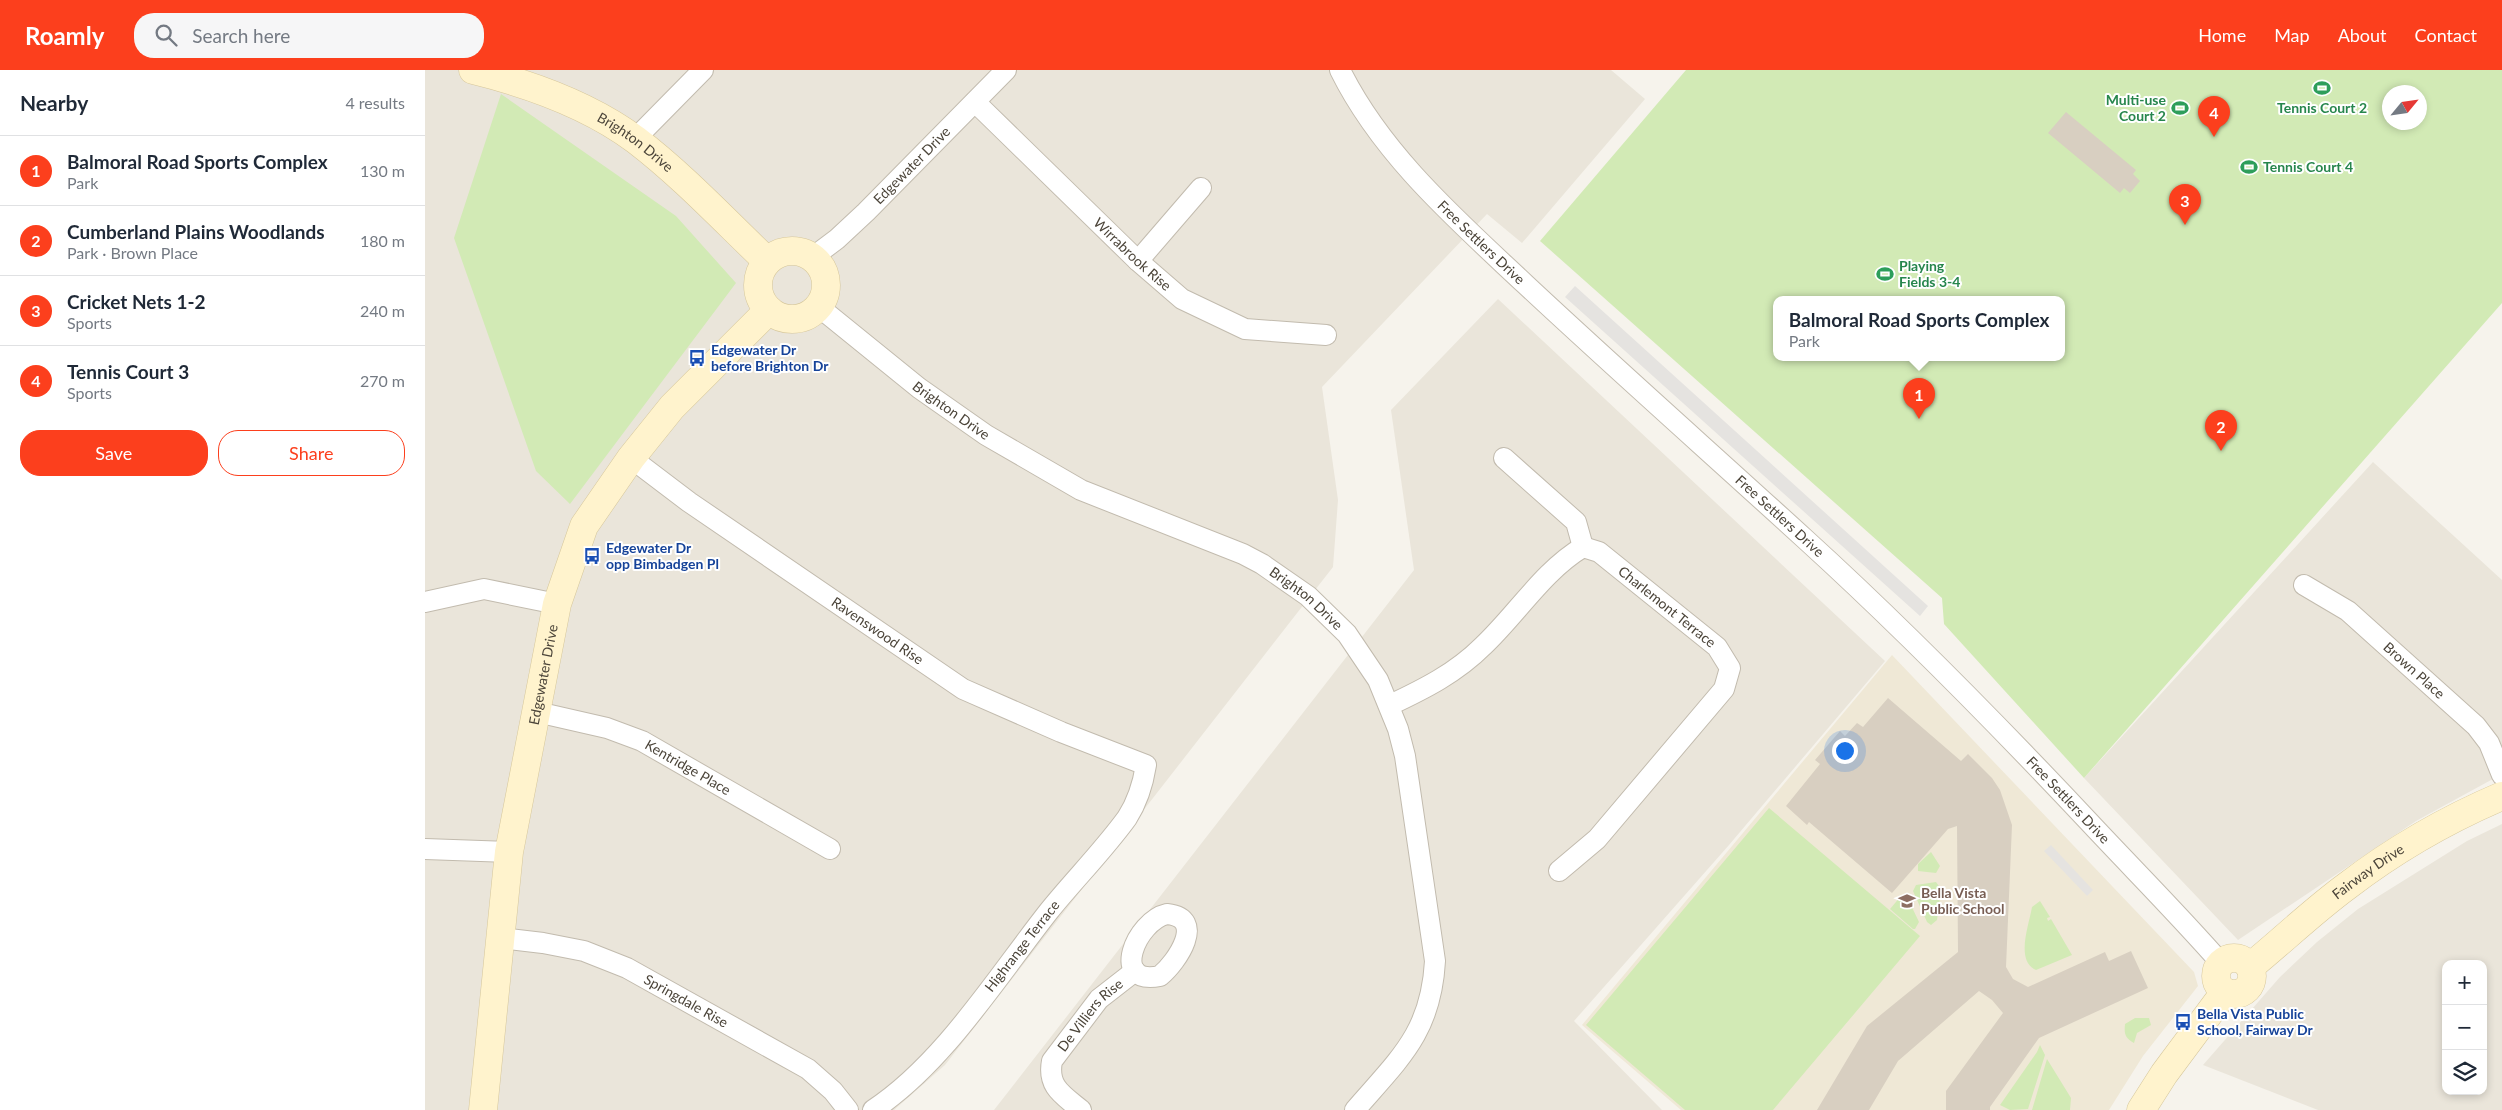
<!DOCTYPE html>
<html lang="en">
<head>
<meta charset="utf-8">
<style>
  body { margin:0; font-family:Lato,sans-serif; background:#f6f6f7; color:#1f2937 }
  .controls { position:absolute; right:15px; bottom:15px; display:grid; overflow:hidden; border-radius:10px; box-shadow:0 2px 8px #0003 }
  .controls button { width:45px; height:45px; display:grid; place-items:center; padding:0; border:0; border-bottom:1px solid #e0e1e3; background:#fff; color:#1f2937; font:25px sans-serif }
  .compass { position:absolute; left:1957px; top:15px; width:45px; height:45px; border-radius:50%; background:#fff; box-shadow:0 2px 8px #0003; rotate:61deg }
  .you { position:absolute; left:1419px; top:680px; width:18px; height:18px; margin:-12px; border:4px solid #fff; border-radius:50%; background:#1a73e8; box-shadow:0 0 0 8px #1a73e833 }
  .badge { display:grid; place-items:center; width:32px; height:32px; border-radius:50%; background:#fc3f1d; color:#fff; font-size:16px; font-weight:700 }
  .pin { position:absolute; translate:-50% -41px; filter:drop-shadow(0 1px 2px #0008) }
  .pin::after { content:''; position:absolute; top:26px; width:18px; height:15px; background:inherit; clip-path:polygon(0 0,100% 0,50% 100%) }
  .popup { position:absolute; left:1348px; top:226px; width:292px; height:65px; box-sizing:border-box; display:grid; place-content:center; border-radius:10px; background:#fff; filter:drop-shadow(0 1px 4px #0005); font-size:16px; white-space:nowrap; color:#747a83 }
  .popup b { font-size:19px; color:#1f2937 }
  .popup::after { content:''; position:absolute; left:50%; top:100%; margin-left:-10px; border:10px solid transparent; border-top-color:#fff }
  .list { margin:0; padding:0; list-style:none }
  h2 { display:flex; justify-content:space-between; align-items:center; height:65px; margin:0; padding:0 20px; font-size:21px }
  h2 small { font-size:16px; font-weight:400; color:#747a83 }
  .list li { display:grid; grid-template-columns:32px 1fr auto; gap:15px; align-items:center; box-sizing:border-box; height:70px; padding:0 20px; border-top:1px solid #e0e1e3 }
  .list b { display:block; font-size:19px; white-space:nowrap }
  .list p { margin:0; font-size:16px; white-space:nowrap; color:#747a83 }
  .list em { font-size:16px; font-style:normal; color:#747a83 }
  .actions { display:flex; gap:10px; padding:15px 20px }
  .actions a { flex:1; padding:11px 0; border:1px solid #fc3f1d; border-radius:20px; text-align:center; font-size:18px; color:#fc3f1d }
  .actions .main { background:#fc3f1d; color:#fff }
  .icon { flex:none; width:28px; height:28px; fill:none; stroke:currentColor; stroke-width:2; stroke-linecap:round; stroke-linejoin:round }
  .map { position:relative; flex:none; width:2077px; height:1040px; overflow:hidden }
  header { display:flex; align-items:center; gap:30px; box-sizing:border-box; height:70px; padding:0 25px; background:#fc3f1d; color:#fff }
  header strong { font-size:24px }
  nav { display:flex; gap:28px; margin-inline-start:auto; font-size:18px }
  .search { width:350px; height:45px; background:#f6f6f7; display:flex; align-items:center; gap:12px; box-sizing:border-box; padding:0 18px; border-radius:20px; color:#747a83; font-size:19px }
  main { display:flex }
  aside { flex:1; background:#fff }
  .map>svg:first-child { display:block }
  .residential { fill:#eae5da; fill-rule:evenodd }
  .education { fill:#efe8d6 }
  .green { fill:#d2eab5; fill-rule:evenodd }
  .parking { fill:#e5e3e0 }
  .building { fill:#d8cfc1 }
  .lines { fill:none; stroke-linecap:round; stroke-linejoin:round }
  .street-casing { stroke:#c2bbae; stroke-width:22 }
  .secondary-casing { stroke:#d6c79b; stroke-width:29 }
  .street { stroke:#fff; stroke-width:20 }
  .secondary { stroke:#fff3cd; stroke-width:28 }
  .labels { text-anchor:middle; stroke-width:4; stroke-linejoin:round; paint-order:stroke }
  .leisure-label { font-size:14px; font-weight:bold; fill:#27864d; stroke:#fff; text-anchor:start }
  .street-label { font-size:14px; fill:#4b4439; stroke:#fff }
  .transit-label { font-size:14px; font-weight:bold; fill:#164399; stroke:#fff; text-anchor:start }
  .education-label { font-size:14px; font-weight:bold; fill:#785e54; stroke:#fff; text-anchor:start }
</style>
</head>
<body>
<header>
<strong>Roamly</strong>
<div class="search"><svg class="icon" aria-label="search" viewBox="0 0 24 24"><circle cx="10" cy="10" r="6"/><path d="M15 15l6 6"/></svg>Search here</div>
<nav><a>Home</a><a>Map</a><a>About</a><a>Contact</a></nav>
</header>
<main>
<aside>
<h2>Nearby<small>4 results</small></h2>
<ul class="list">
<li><span class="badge">1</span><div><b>Balmoral Road Sports Complex</b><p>Park</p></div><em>130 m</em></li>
<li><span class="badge">2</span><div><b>Cumberland Plains Woodlands</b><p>Park · Brown Place</p></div><em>180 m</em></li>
<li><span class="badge">3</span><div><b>Cricket Nets 1-2</b><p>Sports</p></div><em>240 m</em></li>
<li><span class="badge">4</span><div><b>Tennis Court 3</b><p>Sports</p></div><em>270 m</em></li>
</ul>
<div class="actions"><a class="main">Save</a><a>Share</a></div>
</aside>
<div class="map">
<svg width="2077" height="1040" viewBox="0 0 2077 1040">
  <rect width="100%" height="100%" fill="#f6f3ec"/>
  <path class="residential" d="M0 0H1186L1220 29 1097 173 1062 144 897 317 913 430 908 497 520 995 469 1040H0Z
    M1073 229 1460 591 1304 775 1149 951 1237 1040H569L989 500 966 340Z
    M1948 392 2077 510V704L1991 751 1813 870 1659 708Z
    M2077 754V1040H1893L1778 995 1855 907 1892 872 1933 839 2042 771ZM2021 894H2058V1021H2021Z"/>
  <path class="education" d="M1467 585 1769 902 1773 916 1718 986 1684 1040H1256L1157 955Z"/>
  <path class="green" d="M1261 0H2077V233L1659 708 1519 554 1517 528 1115 171ZM1964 22H1994V52H1964ZM1352 230H1636V288H1352Z
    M76 24 251 146 311 213 145 434 111 401 29 168Z
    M1344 738 1495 866 1348 1040H1260L1161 955Z
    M1506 782 1515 796 1511 803 1493 801V794Z
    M1511 812 1516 819 1512 850 1506 855 1502 852 1488 821 1491 815Z
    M1476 826 1483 829 1494 852 1490 859H1488L1465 839Z
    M1615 831 1625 847 1622 848 1623 851 1626 849 1647 885 1611 900C1590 891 1604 855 1607 837Z
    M1710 948H1724L1726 955 1712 963 1709 973C1700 968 1699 964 1700 954Z
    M1615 975 1620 985 1603 1039 1585 1040 1575 1035 1612 982Z
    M1622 989 1646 1028 1645 1040H1607Z"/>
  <path class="parking" d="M1150 216 1503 536 1495 546 1140 227Z
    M1626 775 1668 820 1662 826 1619 781Z"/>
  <path class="building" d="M1641 42 1711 100 1708 104 1715 111 1705 123 1699 118 1695 123 1623 63Z
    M1463 628 1536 691 1543 684 1567 708 1575 720 1587 755 1581 897 1588 909 1603 917 1680 882 1684 891 1706 881 1723 918 1614 968 1565 1037V1040H1521V1021L1578 943 1567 930 1554 921 1473 991 1444 1040H1392L1442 956 1533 882 1532 756 1523 759 1467 823 1384 752 1382 755 1361 736 1395 694 1390 690 1415 661 1420 666 1432 653 1438 657Z"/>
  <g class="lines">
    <g class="street-casing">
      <g id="street">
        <path id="s1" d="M915 0C957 85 1032 150 1100 214 1192 300 1287 384 1380 469 1480 560 1574 656 1666 754 1709 800 1754 845 1796 893"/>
        <path id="s2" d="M550 32 713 191 757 229 820 259 901 265"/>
        <path d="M210 69 278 0"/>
        <path id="s3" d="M388 187 412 169 441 142 581 0"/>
        <path d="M713 191 776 118"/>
        <path id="s4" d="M394 237 494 318 561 365 656 420 818 484 837 494 883 526 922 564 953 610 973 659 980 686 1010 891C1006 963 974 989 930 1040"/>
        <path id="s5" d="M206 388 264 432 538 619 636 662 721 695C718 714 713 731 702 748 678 781 649 810 624 841 572 907 518 994 448 1040"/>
        <path d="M1079 388 1151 452 1158 477"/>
        <path id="s6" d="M1879 515 1923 541 2051 656 2064 673 2077 705"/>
        <path d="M0 532 59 519 132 534"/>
        <path id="s7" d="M965 635C999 619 1031 603 1058 576 1092 544 1118 501 1158 477L1174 482 1292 577 1305 598 1299 619 1172 769 1134 801"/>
        <path id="s8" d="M112 642 182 658 217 671 405 779"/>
        <path d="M0 779 84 782"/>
        <path d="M742 844C782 848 752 892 735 906 684 916 711 851 742 844Z"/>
        <path id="s9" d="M76 868 118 873 159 881 202 898 383 999 408 1021 423 1040"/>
        <path id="s10" d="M656 1040C638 1025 622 1017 627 991L674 929 710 901"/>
      </g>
    </g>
    <g class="secondary-casing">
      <g id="secondary">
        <path id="s11" d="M48 0C105 14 164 35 211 70 258 106 299 150 342 191"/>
        <circle cx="367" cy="215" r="34"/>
        <circle cx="1809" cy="906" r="18"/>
        <path id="s12" d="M1825 897C1858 870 1888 841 1922 816 1969 780 2023 749 2077 726"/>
        <path id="s13" d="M58 1040 84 782 132 534 159 456 206 388 247 337 344 240"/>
        <path d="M1716 1040 1739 1004 1800 922"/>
      </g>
    </g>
    <use href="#street" class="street"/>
    <use href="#secondary" class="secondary"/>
  </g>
  <defs>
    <g id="stadium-bare" transform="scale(1.35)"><path d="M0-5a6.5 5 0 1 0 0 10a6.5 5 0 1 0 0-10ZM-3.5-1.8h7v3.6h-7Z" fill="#2e9e5b" stroke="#fff" stroke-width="2.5" paint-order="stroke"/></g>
    <g id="bus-bare" transform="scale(1.35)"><path d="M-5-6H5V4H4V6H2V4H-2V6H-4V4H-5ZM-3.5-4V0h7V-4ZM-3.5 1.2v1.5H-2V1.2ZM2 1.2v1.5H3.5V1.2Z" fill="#1a4fb4" stroke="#fff" stroke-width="2.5" paint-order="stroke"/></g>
    <g id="school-bare" transform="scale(1.35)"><path d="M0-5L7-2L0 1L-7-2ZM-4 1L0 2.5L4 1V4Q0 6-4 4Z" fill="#8d6e63" stroke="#fff" stroke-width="2.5" paint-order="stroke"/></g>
  </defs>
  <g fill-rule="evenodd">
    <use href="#stadium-bare" x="1897" y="18"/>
    <use href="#stadium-bare" x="1755" y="38"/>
    <use href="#stadium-bare" x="1824" y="97"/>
    <use href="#stadium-bare" x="1460" y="204"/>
    <use href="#bus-bare" x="272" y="288"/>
    <use href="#bus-bare" x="167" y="486"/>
    <use href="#school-bare" x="1482" y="831"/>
    <use href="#bus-bare" x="1758" y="952"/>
  </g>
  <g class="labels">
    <g class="leisure-label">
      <text x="1741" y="35" text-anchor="end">Multi-use<tspan x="1741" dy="16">Court 2</tspan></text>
      <text x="1897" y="43" text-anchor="middle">Tennis Court 2</text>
      <text x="1838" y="102">Tennis Court 4</text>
      <text x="1474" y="201">Playing<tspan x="1474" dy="16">Fields 3-4</tspan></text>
    </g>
    <g class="street-label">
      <text dy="5" stroke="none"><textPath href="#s11" startOffset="179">Brighton Drive</textPath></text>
      <text dy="5" stroke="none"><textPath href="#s3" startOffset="135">Edgewater Drive</textPath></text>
      <text dy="5" stroke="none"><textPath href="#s1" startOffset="224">Free Settlers Drive</textPath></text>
      <text dy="5" stroke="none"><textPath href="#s2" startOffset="219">Wirrabrook Rise</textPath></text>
      <text dy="5" stroke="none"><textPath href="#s4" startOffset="168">Brighton Drive</textPath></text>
      <text dy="5" stroke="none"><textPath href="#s1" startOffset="629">Free Settlers Drive</textPath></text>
      <text dy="5" stroke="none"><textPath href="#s4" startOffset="572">Brighton Drive</textPath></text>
      <text dy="5" stroke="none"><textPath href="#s7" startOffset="356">Charlemont Terrace</textPath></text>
      <text dy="5" stroke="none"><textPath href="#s5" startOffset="301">Ravenswood Rise</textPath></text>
      <text dy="5" stroke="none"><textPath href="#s6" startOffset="140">Brown Place</textPath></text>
      <text dy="5" stroke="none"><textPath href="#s13" startOffset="440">Edgewater Drive</textPath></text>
      <text dy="5" stroke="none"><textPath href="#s8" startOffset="162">Kentridge Place</textPath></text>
      <text dy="5" stroke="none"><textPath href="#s1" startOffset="1034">Free Settlers Drive</textPath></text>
      <text dy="5" stroke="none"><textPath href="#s12" startOffset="152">Fairway Drive</textPath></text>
      <text transform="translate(597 876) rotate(-52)" y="5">Highrange Terrace</text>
      <text dy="5" stroke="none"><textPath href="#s9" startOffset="198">Springdale Rise</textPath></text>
      <text dy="5" stroke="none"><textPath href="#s10" startOffset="121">De Villiers Rise</textPath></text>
    </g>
    <g class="transit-label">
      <text x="286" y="285">Edgewater Dr<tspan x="286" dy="16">before Brighton Dr</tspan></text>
      <text x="181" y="483">Edgewater Dr<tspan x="181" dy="16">opp Bimbadgen Pl</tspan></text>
      <text x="1772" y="949">Bella Vista Public<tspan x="1772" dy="16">School, Fairway Dr</tspan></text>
    </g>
    <g class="education-label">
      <text x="1496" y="828">Bella Vista<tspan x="1496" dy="16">Public School</tspan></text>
    </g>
  </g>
</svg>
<div class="controls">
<button>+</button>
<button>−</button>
<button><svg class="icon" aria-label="layers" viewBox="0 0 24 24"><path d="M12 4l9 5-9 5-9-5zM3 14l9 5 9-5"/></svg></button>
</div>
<svg class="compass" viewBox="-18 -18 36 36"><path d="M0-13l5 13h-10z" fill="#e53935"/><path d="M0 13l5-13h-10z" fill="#747a83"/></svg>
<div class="you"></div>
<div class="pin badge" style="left:1494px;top:349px">1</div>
<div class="popup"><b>Balmoral Road Sports Complex</b>Park</div>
<div class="pin badge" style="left:1796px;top:381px">2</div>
<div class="pin badge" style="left:1760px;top:155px">3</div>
<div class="pin badge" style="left:1789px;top:67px">4</div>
</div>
</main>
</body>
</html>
